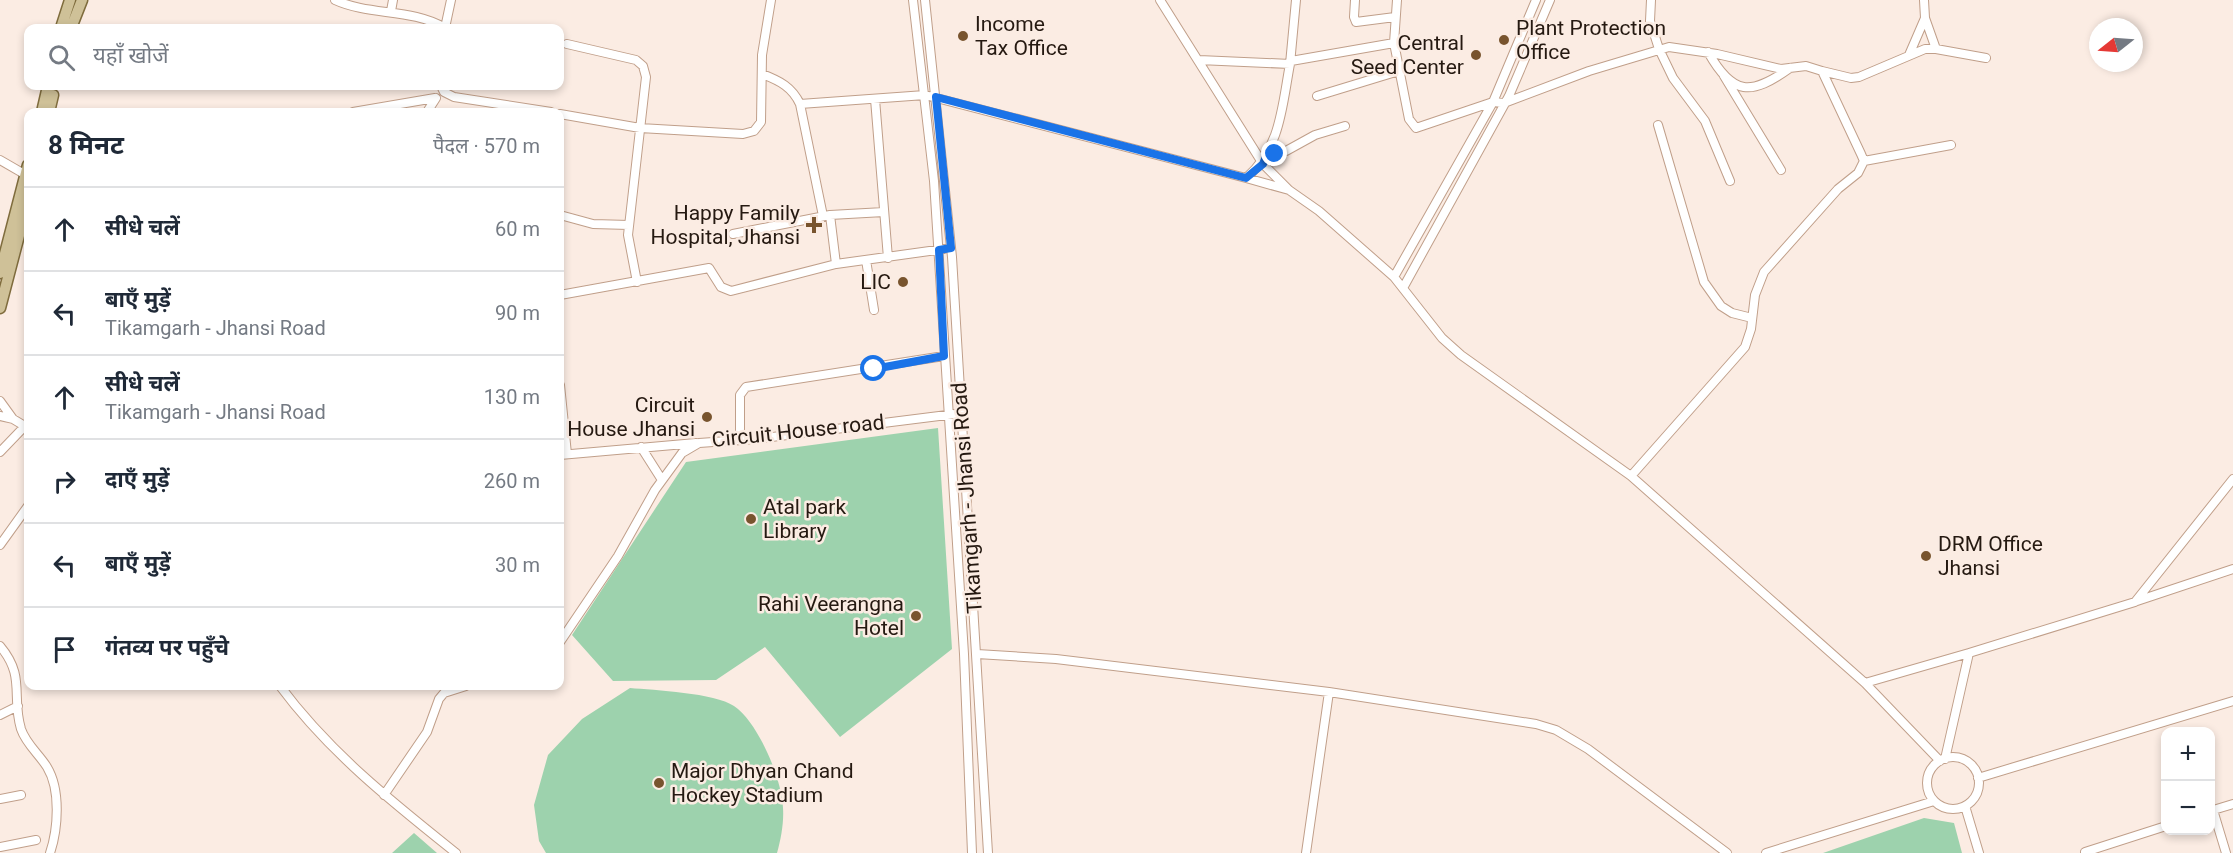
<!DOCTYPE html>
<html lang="hi">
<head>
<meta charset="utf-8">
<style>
  body { margin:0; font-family:Roboto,"Noto Sans Devanagari",sans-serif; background:#f6f6f7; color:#1f2937 }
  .controls { position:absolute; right:18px; bottom:18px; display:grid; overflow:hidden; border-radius:12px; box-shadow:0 3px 9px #0003 }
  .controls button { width:54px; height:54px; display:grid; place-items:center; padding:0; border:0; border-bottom:2px solid #e0e1e3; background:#fff; color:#1f2937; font:30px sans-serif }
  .compass { position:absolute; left:2089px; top:18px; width:54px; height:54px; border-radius:50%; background:#fff; box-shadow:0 3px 9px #0003; rotate:253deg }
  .stop { position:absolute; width:18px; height:18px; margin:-14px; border:4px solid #1a73e8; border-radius:50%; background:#fff }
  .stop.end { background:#1a73e8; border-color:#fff; box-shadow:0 2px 6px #0008 }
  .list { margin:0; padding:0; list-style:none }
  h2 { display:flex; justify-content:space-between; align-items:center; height:78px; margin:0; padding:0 24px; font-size:26px }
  h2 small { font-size:20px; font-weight:400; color:#747a83 }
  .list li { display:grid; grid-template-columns:39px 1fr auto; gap:18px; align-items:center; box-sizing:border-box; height:84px; padding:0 24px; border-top:2px solid #e0e1e3 }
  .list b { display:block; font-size:22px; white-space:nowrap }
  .list p { margin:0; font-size:20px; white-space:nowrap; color:#747a83 }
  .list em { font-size:20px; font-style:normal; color:#747a83 }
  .icon { flex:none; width:33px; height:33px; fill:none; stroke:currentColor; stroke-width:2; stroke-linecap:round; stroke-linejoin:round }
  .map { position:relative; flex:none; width:2233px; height:853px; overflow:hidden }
  .search { position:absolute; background:#fff; box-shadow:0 3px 9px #0003; left:24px; top:24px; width:540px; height:66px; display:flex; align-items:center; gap:15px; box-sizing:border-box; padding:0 21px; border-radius:12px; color:#747a83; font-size:22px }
  .panel { position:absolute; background:#fff; box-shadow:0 3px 9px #0003; left:24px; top:108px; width:540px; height:582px; border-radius:12px }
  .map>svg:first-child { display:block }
  .green { fill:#9dd2ad }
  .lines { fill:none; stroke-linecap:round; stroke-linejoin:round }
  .minor-casing { stroke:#c09f8a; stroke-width:10 }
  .major-casing { stroke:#7f6c3d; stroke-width:13 }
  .minor { stroke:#fff; stroke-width:8 }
  .major { stroke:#cfc198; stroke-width:10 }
  .route { stroke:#1a73e8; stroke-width:8 }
  .poi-dot { fill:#78542e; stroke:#fbece3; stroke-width:2 }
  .labels { text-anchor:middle; stroke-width:5; stroke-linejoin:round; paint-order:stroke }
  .poi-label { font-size:21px; fill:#251911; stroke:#fbece3; text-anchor:start }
  .street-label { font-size:21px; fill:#251911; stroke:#fbece3 }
</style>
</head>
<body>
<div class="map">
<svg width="2233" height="853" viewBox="0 0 2233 853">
  <rect width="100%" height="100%" fill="#fbece3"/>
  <path class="green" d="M938 428 952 649 840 737 765 647 716 680 613 681 572 635 686 462Z
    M630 688C654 690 715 693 734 706 758 722 782 779 783 808 784 822 781 839 777 853H546L539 841 534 805 548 755 582 719Z
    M1924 818 1954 823 1962 853H1823Z
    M414 833 437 853H392Z"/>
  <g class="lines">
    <g class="minor-casing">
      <path id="minor" d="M335 0C370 16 411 8 445 28
        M913 0 934 181 964 654 972 853
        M925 0 952 257 988 853
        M1160 0 1263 164 1289 190 1319 211 1394 277 1442 338 1461 355 1631 476 1865 683 1940 761
        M1355 0 1354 17 1356 22 1395 17
        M1397 0 1394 43 1409 119 1416 128 1493 102 1504 103 1589 71 1669 47 1717 54 1781 69 1806 66 1822 71 1861 154 1864 161 1858 173 1838 189 1764 272 1755 295 1751 329 1745 347 1631 476
        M1651 0 1650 21 1659 49 1673 78 1705 121 1730 181
        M391 11 393 0
        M1925 18 1936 49
        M445 28 451 0
        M567 44 636 60 643 66 646 77 628 235 637 282
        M1708 52C1733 96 1751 96 1790 68
        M1909 55 1925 18 1924 0
        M1199 60 1290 64 1296 0
        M1291 61 1394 43
        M1822 71 1851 78 1859 77 1925 49H1936L1986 58
        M762 74C780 81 792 87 800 104L823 216
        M1724 76 1781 170
        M441 86 444 92 454 97 551 112
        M1317 96 1399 71
        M875 99 888 258
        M800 104 925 95 1246 178C1281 148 1282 106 1290 64
        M353 112 435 98
        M427 112 436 98
        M560 114 640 128 743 134 754 131 761 122 762 55 771 0
        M1658 125 1704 282 1721 306 1732 313 1752 318
        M1267 154 1286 151 1315 135 1345 126
        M0 160 26 175
        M1864 161 1951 145
        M1246 178 1289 190
        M560 215 593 224 629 225
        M830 215 884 212
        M733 234 830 215 836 264
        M866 260 874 310
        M1394 277 1493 102 1536 0
        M1403 288 1509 96 1550 0
        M560 295 709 268 721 287 731 291 836 264 944 249
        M560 385 567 454
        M0 401 13 419
        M0 416 13 419 28 428
        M740 440V395L746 387 944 356
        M641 447 662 480
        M0 452 25 426
        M560 455 696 443
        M0 545 28 506
        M2137 601 2233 569
        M560 642 618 556 655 490 682 453 699 443 756 439 963 413
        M0 646C26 677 11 695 21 729 26 744 39 754 47 767 61 790 58 829 50 853
        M977 654 1056 659 1329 692 1536 724 1556 730 1588 749 1727 853
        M1865 683 1969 653
        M280 686C329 752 392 802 456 853
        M0 715 18 706
        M1927 783a26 26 0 1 1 52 0a26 26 0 1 1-52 0Z
        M1945 759 1969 653 2135 602 2233 479
        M1978 778 2233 701
        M384 795 427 732 439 699 444 693 466 686
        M0 799 21 795
        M1965 806 1979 853
        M2213 810 2226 853
        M2210 811 2233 804
        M0 847 36 840
        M2085 852 2166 826
        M1306 853 1329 692
        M1766 853 1934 801"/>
    </g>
    <g class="major-casing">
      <path id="major" d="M61 28 70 0
        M71 28 82 0
        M42 112 48 86
        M49 112 53 95
        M0 273 28 165
        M0 308 28 201"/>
    </g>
    <use href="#minor" class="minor"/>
    <use href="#major" class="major"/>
  </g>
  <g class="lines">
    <path class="route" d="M874 369 944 356 939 250 951 248 936 97 1246 178 1263 164 1267 154H1275"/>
  </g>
  <g class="poi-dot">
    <circle cx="963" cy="36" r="6"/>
    <circle cx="1504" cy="40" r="6"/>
    <circle cx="1476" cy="55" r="6"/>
    <path d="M811 216h6v6h6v6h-6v6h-6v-6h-6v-6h6z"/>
    <circle cx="903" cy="282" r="6"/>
    <circle cx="707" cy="417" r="6"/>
    <circle cx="751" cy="519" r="6"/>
    <circle cx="1926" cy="556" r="6"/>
    <circle cx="916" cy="616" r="6"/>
    <circle cx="659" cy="783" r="6"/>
  </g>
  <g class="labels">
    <g class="poi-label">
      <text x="975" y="31">Income<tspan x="975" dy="24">Tax Office</tspan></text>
      <text x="1516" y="35">Plant Protection<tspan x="1516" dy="24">Office</tspan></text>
      <text x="1464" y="50" text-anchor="end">Central<tspan x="1464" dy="24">Seed Center</tspan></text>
      <text x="800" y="220" text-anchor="end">Happy Family<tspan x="800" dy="24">Hospital, Jhansi</tspan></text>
      <text x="891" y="289" text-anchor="end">LIC</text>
      <text x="695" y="412" text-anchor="end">Circuit<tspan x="695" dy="24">House Jhansi</tspan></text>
      <text x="763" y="514">Atal park<tspan x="763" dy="24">Library</tspan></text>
      <text x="1938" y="551">DRM Office<tspan x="1938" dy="24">Jhansi</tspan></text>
      <text x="904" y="611" text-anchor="end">Rahi Veerangna<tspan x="904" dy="24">Hotel</tspan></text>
      <text x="671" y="778">Major Dhyan Chand<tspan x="671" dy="24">Hockey Stadium</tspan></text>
    </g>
    <g class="street-label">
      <text transform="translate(798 431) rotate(-6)" y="7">Circuit House road</text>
      <text transform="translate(967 498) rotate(-94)" y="7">Tikamgarh - Jhansi Road</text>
    </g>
  </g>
</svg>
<div class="controls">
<button>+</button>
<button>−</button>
</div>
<svg class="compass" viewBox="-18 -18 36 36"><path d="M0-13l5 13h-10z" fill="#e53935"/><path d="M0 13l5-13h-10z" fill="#747a83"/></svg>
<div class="stop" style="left:874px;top:369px"></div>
<div class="stop end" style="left:1275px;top:154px"></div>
<div class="search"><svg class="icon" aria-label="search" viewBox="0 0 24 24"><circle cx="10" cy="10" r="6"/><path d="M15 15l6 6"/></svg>यहाँ खोजें</div>
<section class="panel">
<h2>8 मिनट<small>पैदल · 570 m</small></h2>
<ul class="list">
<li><svg class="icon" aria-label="ahead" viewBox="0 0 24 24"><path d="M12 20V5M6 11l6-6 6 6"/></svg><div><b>सीधे चलें</b></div><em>60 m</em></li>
<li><svg class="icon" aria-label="left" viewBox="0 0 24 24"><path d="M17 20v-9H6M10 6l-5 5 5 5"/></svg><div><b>बाएँ मुड़ें</b><p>Tikamgarh - Jhansi Road</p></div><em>90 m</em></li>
<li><svg class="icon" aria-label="ahead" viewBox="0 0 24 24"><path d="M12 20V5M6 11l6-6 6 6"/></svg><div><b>सीधे चलें</b><p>Tikamgarh - Jhansi Road</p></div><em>130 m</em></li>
<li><svg class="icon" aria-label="right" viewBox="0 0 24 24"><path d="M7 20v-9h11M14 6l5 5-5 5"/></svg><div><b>दाएँ मुड़ें</b></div><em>260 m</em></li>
<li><svg class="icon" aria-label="left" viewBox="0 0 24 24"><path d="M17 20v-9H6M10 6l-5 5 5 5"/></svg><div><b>बाएँ मुड़ें</b></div><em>30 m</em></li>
<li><svg class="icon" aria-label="arrive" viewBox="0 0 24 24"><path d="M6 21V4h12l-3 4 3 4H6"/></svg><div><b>गंतव्य पर पहुँचे</b></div></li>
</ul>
</section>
</div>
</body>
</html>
